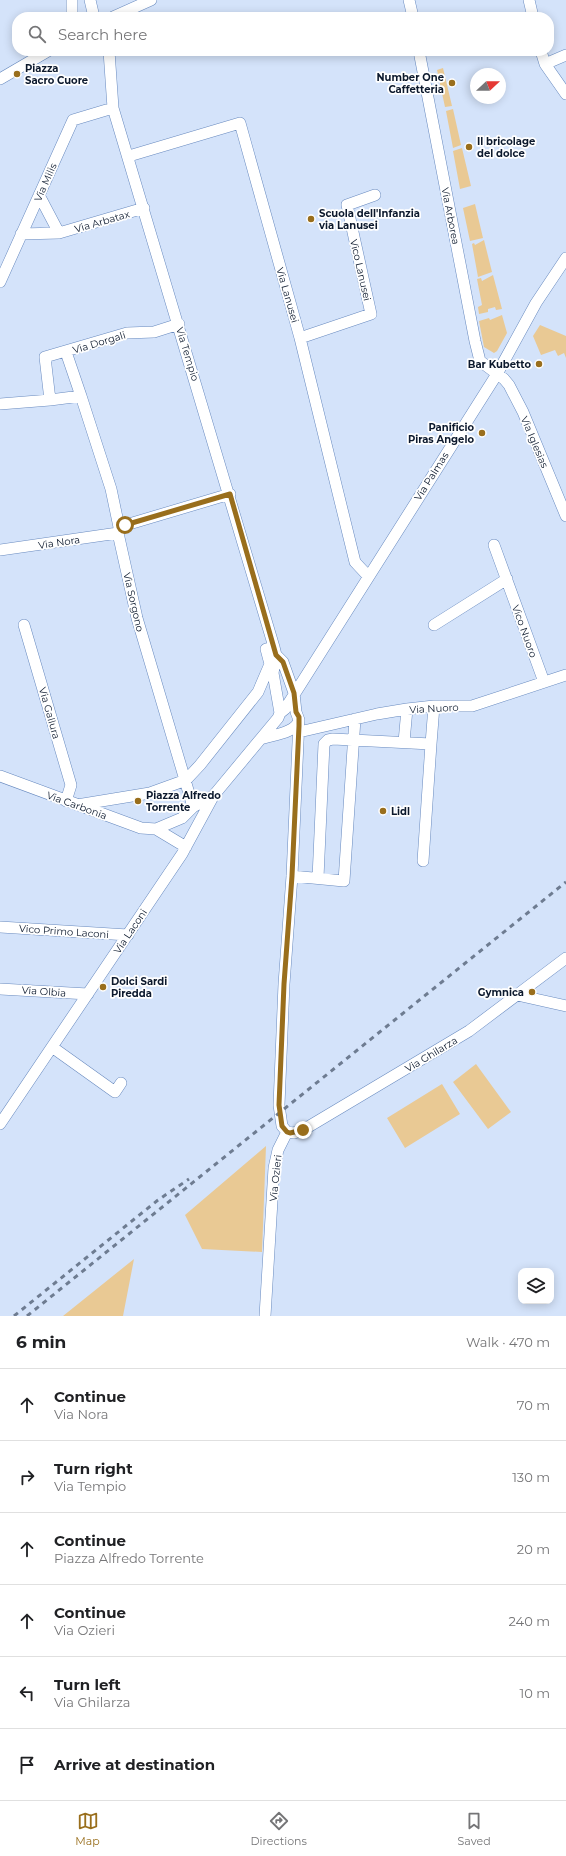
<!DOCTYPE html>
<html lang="en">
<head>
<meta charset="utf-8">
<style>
  body { margin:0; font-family:Montserrat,sans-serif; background:#f2f2f2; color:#202124 }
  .controls { position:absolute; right:12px; bottom:12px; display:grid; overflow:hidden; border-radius:8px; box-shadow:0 2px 10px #0003 }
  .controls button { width:36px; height:36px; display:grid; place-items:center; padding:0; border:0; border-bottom:1px solid #e0e0e0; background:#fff; color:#202124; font:20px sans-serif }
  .compass { position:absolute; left:470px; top:68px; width:36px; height:36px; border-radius:50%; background:#fff; box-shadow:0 2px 10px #0003; rotate:68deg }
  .stop { position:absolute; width:12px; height:12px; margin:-9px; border:3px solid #996e1c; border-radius:50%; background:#fff }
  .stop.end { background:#996e1c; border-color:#fff; box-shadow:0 1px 4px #0008 }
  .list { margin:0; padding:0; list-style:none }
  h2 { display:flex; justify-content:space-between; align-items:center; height:52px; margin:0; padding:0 16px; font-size:17px }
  h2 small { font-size:13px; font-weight:400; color:#757577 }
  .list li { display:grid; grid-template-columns:26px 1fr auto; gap:12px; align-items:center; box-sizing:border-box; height:72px; padding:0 16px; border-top:1px solid #e0e0e0 }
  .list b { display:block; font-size:15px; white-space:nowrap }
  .list p { margin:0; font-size:13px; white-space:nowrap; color:#757577 }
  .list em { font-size:13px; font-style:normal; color:#757577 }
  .icon { flex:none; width:22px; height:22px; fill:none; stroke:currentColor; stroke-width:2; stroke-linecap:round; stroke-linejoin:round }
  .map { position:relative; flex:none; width:566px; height:1316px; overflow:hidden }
  .search { position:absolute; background:#fff; box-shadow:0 2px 10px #0003; left:12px; right:12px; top:12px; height:44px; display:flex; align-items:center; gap:10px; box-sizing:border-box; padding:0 14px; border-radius:16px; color:#757577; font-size:15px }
  .sheet { height:484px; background:#fff }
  nav { display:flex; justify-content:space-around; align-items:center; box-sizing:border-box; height:56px; border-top:1px solid #e0e0e0; background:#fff; font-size:11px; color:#757577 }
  nav a { display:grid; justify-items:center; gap:2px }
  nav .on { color:#996e1c }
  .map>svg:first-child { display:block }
  .green { fill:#e9c994 }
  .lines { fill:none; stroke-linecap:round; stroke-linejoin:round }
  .minor-casing { stroke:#688abf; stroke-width:12 }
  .minor { stroke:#fff; stroke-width:11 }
  .rail { stroke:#6e7c91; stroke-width:3; stroke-dasharray:5 5; stroke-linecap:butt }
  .route { stroke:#996e1c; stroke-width:5 }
  .poi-dot { fill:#996e1c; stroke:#fff; stroke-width:1.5 }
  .labels { text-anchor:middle; stroke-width:3.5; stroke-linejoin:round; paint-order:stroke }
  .poi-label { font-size:10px; font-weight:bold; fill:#0c192d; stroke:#fff; text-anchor:start }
  .street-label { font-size:10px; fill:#0c192d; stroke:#fff }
</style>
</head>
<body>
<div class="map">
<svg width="566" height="1316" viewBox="0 0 566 1316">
  <rect width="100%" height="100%" fill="#d4e3fa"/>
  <path class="green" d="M443 68 452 106 445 107 437 70Z
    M453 109 461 145 453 148 446 111Z
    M462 148 471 186 460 189 453 151Z
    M475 204 483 238 470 241 463 208Z
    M484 240 492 272 478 277 472 244 474 243 475 245Z
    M493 275 502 309 496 310 495 307 488 309V312L479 314 478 307 482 305 477 279 481 278 482 281Z
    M502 315 507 333 497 351 494 353 484 347 479 321 489 318 490 320Z
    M540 325 566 336V358L564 353 558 356 555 350 541 355 533 336Z
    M476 1064 511 1112 488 1129 453 1082Z
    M442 1084 460 1114 405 1148 387 1118Z
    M266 1146 262 1252 202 1249 185 1215Z
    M134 1259 123 1316H63Z"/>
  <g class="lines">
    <g class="minor-casing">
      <path id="minor" d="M90 0 94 17
        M409 0 413 17
        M529 0 533 17
        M72 17V0
        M113 17 151 0
        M109 51 113 108 274 647 276 655 273 673 280 713
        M419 51 475 341 480 361 504 379 509 385 523 412 566 516
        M541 51 545 64 566 94
        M545 64 566 55
        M0 79 48 51
        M129 156 240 123 300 338 355 562 368 576
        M39 195 59 233
        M21 234 59 233 144 208
        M0 282 73 120 113 108
        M300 338 371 314 347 205 375 195
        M66 352 81 396 50 400 45 357 127 333 154 332 179 324
        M81 396 111 489 119 527 118 533 137 618 193 807
        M0 404 50 400
        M119 527 230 494
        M494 545 544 682
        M0 550 118 533
        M24 625 71 785 66 801
        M434 625 507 579
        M276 655 283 662 294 693 296 712 299 720 292 876 284 984 279 1105 282 1126 287 1132
        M299 732 377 714 407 709 434 706H472L566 675
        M261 739C272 735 296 733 299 720
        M404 742 407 709
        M431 744 434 706
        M0 776 141 828 156 829 182 818 193 807 213 796
        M77 805 150 793 186 780 200 765 258 692 270 664 266 649 274 647
        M156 829 186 847
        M292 876 344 881 355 719
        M318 878 324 744 328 740 333 739 431 744 423 861
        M0 927 128 935
        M0 989 88 994
        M517 995 566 1006
        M52 1047 115 1092 121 1083
        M0 1124 182 854 214 795 278 718 280 713 285 709 497 374 536 303 566 258
        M287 1132 294 1133 303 1130 469 1031 566 958
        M265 1316 274 1168 278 1150 287 1132"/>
    </g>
    <use href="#minor" class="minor"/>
    <path class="rail" d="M14 1316 158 1200 189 1179
      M27 1316 566 882"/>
  </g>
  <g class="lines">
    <path class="route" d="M125 525 230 494 276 655 283 662 294 693 296 712 299 717V726L292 876 284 984 279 1105 282 1126 287 1132 290 1133 303 1130"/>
  </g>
  <g class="poi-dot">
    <circle cx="17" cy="74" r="4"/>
    <circle cx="452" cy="83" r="4"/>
    <circle cx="469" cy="147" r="4"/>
    <circle cx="311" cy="219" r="4"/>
    <circle cx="539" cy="364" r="4"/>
    <circle cx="482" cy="433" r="4"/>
    <circle cx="138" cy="801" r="4"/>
    <circle cx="383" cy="811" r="4"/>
    <circle cx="103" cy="987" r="4"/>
    <circle cx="532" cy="992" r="4"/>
  </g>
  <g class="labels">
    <g class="poi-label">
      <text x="25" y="72">Piazza<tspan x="25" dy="12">Sacro Cuore</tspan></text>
      <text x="444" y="81" text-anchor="end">Number One<tspan x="444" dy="12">Caffetteria</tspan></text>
      <text x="477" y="145">Il bricolage<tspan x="477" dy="12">del dolce</tspan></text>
      <text x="319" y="217">Scuola dell'Infanzia<tspan x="319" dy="12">via Lanusei</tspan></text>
      <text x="531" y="368" text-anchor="end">Bar Kubetto</text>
      <text x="474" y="431" text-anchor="end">Panificio<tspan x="474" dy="12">Piras Angelo</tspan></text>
      <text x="146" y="799">Piazza Alfredo<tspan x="146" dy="12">Torrente</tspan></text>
      <text x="391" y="815">Lidl</text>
      <text x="111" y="985">Dolci Sardi<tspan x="111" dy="12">Piredda</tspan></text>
      <text x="524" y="996" text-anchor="end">Gymnica</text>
    </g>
    <g class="street-label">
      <text transform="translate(45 182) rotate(-66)" y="4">Via Milis</text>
      <text transform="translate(451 216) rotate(79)" y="4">Via Arborea</text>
      <text transform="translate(102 221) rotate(-16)" y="4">Via Arbatax</text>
      <text transform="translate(361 270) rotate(77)" y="4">Vico Lanusei</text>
      <text transform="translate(288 295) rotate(74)" y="4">Via Lanusei</text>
      <text transform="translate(99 342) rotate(-17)" y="4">Via Dorgali</text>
      <text transform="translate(188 354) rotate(73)" y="4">Via Tempio</text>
      <text transform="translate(535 442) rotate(67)" y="4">Via Iglesias</text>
      <text transform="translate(431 476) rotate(-58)" y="4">Via Palmas</text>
      <text transform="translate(59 542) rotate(-8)" y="4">Via Nora</text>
      <text transform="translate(134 602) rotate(77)" y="4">Via Sorgono</text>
      <text transform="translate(525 631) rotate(70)" y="4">Vico Nuoro</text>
      <text transform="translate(434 708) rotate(-3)" y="4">Via Nuoro</text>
      <text transform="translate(50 713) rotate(74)" y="4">Via Gallura</text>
      <text transform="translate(77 805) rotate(20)" y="4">Via Carbonia</text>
      <text transform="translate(64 931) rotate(4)" y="4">Vico Primo Laconi</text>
      <text transform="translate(130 931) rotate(-56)" y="4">Via Laconi</text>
      <text transform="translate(44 991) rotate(4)" y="4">Via Olbia</text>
      <text transform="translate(431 1054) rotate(-31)" y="4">Via Ghilarza</text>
      <text transform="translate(275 1178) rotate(-84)" y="4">Via Ozieri</text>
    </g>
  </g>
</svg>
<div class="controls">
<button><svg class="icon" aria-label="layers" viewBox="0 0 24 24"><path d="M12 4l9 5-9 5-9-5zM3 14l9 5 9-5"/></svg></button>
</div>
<svg class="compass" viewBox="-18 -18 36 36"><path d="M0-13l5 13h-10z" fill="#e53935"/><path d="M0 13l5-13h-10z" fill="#757577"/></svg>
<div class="stop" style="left:125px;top:525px"></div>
<div class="stop end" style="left:303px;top:1130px"></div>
<div class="search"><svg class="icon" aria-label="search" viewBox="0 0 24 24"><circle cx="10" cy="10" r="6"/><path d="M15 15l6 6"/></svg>Search here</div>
</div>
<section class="sheet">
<h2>6 min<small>Walk · 470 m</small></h2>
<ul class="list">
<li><svg class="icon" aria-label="ahead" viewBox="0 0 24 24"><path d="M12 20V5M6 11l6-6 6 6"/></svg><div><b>Continue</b><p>Via Nora</p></div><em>70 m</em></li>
<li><svg class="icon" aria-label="right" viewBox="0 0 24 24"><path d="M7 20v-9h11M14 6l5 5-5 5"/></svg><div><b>Turn right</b><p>Via Tempio</p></div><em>130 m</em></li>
<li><svg class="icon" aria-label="ahead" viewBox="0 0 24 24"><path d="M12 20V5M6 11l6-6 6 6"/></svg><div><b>Continue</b><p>Piazza Alfredo Torrente</p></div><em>20 m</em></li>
<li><svg class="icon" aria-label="ahead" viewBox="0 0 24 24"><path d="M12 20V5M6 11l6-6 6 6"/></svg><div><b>Continue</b><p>Via Ozieri</p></div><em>240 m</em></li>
<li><svg class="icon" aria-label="left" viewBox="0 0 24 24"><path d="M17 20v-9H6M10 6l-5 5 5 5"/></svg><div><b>Turn left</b><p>Via Ghilarza</p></div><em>10 m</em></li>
<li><svg class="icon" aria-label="arrive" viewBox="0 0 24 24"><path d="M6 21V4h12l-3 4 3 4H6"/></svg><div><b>Arrive at destination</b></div></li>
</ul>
</section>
<nav>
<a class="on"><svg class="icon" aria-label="map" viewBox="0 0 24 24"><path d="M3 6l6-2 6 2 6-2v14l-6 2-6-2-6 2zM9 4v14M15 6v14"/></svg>Map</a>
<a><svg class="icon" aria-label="directions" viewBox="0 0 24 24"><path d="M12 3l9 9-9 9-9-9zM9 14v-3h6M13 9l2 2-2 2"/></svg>Directions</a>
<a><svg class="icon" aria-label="saved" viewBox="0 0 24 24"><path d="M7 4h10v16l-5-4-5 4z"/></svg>Saved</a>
</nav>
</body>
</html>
